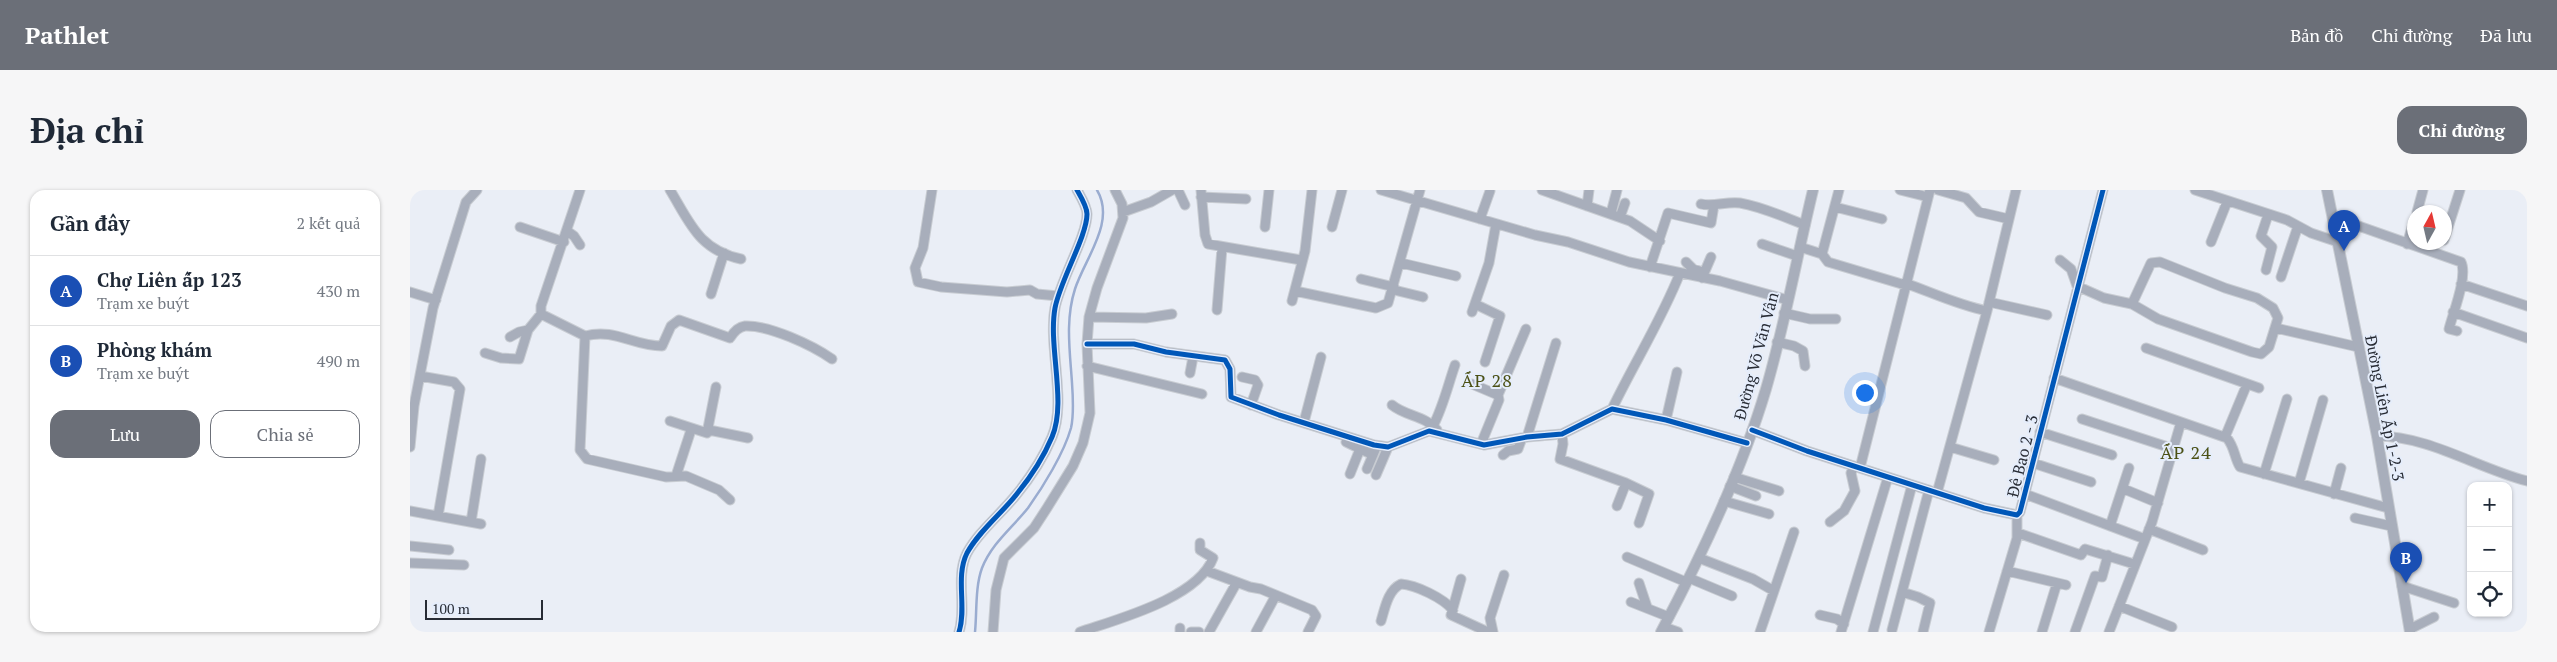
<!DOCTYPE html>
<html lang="vi">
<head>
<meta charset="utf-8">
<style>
  body { margin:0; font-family:"PT Serif",serif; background:#f6f6f7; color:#1f2937 }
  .controls { position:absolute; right:15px; bottom:15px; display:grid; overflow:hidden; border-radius:10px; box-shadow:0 1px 4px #0004 }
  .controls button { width:45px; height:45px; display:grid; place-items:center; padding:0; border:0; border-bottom:1px solid #e0e1e3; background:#fff; color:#1f2937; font:25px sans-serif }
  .compass { position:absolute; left:1997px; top:15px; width:45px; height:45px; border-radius:50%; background:#fff; box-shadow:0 1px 4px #0004; rotate:8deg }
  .scale { position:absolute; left:15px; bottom:12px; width:118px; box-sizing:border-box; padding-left:5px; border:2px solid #272b34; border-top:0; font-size:14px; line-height:18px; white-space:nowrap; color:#272b34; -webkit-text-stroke:4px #e5edfb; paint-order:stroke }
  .you { position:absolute; left:1454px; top:202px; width:18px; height:18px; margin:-12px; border:4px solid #fff; border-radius:50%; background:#1a73e8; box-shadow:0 0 0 8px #1a73e833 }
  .badge { display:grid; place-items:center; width:32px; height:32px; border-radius:50%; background:#6b6f78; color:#fff; font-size:16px; font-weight:700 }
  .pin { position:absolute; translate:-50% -41px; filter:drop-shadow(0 1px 2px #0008) }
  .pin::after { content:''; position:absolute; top:26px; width:18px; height:15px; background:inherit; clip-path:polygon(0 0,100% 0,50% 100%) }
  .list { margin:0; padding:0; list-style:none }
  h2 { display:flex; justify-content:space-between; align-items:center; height:65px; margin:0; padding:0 20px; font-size:21px }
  h2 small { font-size:16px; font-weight:400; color:#747a83 }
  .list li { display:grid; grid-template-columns:32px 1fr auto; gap:15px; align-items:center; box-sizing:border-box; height:70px; padding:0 20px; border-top:1px solid #e0e1e3 }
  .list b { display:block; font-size:19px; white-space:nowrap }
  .list p { margin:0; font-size:16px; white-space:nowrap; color:#747a83 }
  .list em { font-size:16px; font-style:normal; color:#747a83 }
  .actions { display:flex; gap:10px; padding:15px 20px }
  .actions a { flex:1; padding:11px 0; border:1px solid #6b6f78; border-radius:15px; text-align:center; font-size:18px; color:#6b6f78 }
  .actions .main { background:#6b6f78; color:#fff }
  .icon { flex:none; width:28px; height:28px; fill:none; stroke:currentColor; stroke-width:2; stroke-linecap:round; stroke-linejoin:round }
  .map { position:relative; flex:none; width:2117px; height:442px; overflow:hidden; border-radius:15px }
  header { display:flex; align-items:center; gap:30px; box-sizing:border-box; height:70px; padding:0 25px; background:#6b6f78; color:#fff }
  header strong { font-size:24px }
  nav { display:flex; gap:28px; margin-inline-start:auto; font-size:18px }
  .intro { display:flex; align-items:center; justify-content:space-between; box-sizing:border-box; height:120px; padding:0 30px }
  h1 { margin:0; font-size:35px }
  .button { padding:12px 22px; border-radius:15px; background:#6b6f78; color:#fff; font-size:18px; font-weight:700 }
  main { display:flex; gap:30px; padding:0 30px }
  aside { flex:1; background:#fff; border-radius:15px; box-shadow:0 1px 4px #0004 }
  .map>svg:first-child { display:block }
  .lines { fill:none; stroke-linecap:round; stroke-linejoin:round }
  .stream { stroke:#9aacd0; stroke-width:2.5 }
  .minor-casing { stroke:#c8ccd2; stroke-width:11 }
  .tertiary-casing { stroke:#c8ccd2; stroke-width:12 }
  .minor { stroke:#a8aebb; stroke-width:9 }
  .tertiary { stroke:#a8aebb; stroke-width:10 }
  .cycleway-casing { stroke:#e5edfb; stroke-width:8 }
  .cycleway { stroke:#0057b8; stroke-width:5 }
  .labels { text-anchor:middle; stroke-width:4; stroke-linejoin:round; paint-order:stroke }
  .street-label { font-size:16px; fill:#272b34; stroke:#e5edfb }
  .neighbourhood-label { font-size:18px; letter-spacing:1px; fill:#4b5014; stroke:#e5edfb }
</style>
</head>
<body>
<header>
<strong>Pathlet</strong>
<nav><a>Bản đồ</a><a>Chỉ đường</a><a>Đã lưu</a></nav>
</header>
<div class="intro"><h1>Địa chỉ</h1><a class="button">Chỉ đường</a></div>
<main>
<aside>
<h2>Gần đây<small>2 kết quả</small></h2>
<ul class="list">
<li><span class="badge" style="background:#1a4fb4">A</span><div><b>Chợ Liên ấp 123</b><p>Trạm xe buýt</p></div><em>430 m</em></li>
<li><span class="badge" style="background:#1a4fb4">B</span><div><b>Phòng khám</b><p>Trạm xe buýt</p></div><em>490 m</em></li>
</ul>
<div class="actions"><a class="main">Lưu</a><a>Chia sẻ</a></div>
</aside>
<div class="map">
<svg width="2117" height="442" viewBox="0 0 2117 442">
  <rect width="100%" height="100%" fill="#eaeef6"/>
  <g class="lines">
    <path class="stream" d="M565 442C567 422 565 397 572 378 582 353 602 338 618 318 633 297 654 263 661 238 664 225 663 207 662 193 660 162 655 130 665 99 675 68 706 32 687 0"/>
    <g class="minor-casing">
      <path id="minor" d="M170 0 131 116V124L175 146 170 260 177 269 256 287 276 286 309 300 320 310
        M260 0C280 33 289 60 331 69
        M522 0 513 58 505 78 508 92 531 97 597 102 620 100 627 104 648 106
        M768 0 775 15
        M791 0 795 45 798 54 891 70
        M971 0 1125 45 1158 52 1219 72 1310 91 1378 110
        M1132 0 1220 31 1250 51
        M1490 0 1518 7
        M1528 0 1556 8 1569 22 1599 29
        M1785 0 1877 30 1901 43 1928 52
        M791 7 836 9
        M1291 14C1304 17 1317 11 1330 13 1353 17 1374 27 1395 35
        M1177 16 1179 0
        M1425 17 1472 29
        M713 22 741 12 762 0
        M2007 22 2013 0
        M1201 23 1207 0
        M1210 27 1215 13
        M1923 27 2051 72C2058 86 2043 123 2039 139L2047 141
        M1070 29 1080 1
        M110 37 154 52
        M855 37 859 0
        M922 37 932 0
        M157 41 164 46 170 55
        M2034 50 2050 0
        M1801 52 1817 12
        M1352 54 1387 66
        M1997 54 2004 31
        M1390 57 1412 64 1418 72 1495 95
        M1412 64 1429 0
        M1650 70 1661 79 1667 96 1694 108 1722 114 1748 129 1842 162 1851 164 1859 157 1868 128 1863 118 1847 108 1815 98 1750 72 1741 73 1722 114
        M1276 72 1283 79 1293 82
        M991 73 1046 86
        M1240 77 1258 23 1301 33 1304 15
        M1856 80 1862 57 1851 46 1858 25
        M1871 87 1888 36
        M1292 88 1301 67
        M951 89 984 97
        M1495 93C1523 103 1548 115 1577 121
        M2051 94 2117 116
        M984 100 1013 107
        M885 101 966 118 978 113 1010 0
        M0 102 26 110
        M301 104 314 63
        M882 111 895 61 902 0
        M1579 112 1637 125
        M1065 114 1090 126 1075 172
        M807 120 812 58
        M1062 122 1079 73 1086 34
        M2043 122 2117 148
        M1374 123 1400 129H1426
        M679 127 736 128 762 124
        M1866 138 1948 157
        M175 146C205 138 223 156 252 156L261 136 269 130 320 148C323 143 328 137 335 136 359 135 402 155 422 169
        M100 147 109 142 118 140
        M1367 152 1384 156 1393 161 1395 176
        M677 154H724L756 162 815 170 820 179 821 207 869 225 964 255 978 257 1019 241 1074 255 1117 247 1152 244 1202 219 1256 230 1337 253
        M1736 158 1849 198
        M75 163 91 168 109 169 118 140 131 124
        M677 176 792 204
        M780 183 783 167
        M10 186 44 192 50 199 28 326
        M832 187 845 190 848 195 841 215
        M1644 188 1817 248C1825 258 1824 267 1830 277L1978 318
        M1062 194 1088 205
        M982 215C995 226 1016 226 1027 240
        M1202 219C1224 173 1251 131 1270 83
        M1672 229 1764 259
        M1256 230 1267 182
        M260 231 297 243 306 197
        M894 232 911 167
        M1023 236C1033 217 1038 195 1045 175
        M299 240 338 248
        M1342 240 1397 261 1574 318 1607 325 1610 322 1693 0
        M1630 242 1702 265
        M1152 244 1153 254 1150 269 1216 293 1239 304 1229 333
        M1967 246C2019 246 2067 278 2117 291
        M1117 247 1146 153
        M1815 247 1837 194
        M936 252 963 265
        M1071 254 1089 210 1088 205 1116 139
        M0 257 4 216 23 118 56 12 67 0
        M1540 257 1584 270
        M1093 265 1098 261 1108 259 1112 248
        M1623 273 1681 292
        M1450 278 1520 0
        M957 279 965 260
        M940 284 950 259
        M1854 284 1877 209
        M966 285 978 257
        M266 286 281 240
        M1324 287 1369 301
        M1889 293 1913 210
        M1320 296 1346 306
        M1714 299 1748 313
        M1527 303 1577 121 1606 0
        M1615 304 1735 349
        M1924 304 1931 278
        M1314 311 1359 324
        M1207 316 1216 293
        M0 321 71 334
        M1945 328 1981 336
        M61 332 71 269
        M1420 332 1434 321 1445 301 1441 283 1444 276
        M1700 336 1719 278
        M1739 339 1793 360
        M1608 343 1671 365 1675 359 1724 374
        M0 356 39 360
        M1217 367 1276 392
        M1289 368 1343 389 1364 401 1350 442
        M0 373 54 375
        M797 381 840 397 851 399 902 420 906 426 898 442
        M1597 381 1656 395
        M1279 388 1322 406
        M1051 389 1041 425 1078 442
        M1229 393 1237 417
        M1992 396 2044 413
        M1364 401 1384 342
        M1492 402 1508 407 1520 413 1513 442
        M1221 412 1259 427
        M1709 416 1762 437
        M1410 425 1427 429 1434 434
        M971 431C975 418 978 400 991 394 1006 395 1033 408 1043 420
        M1254 437 1268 442
        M770 438V442
        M2000 439 2024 427
        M1482 440 1519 300
        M549 442C557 417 545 387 557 363 569 341 591 324 606 305 620 288 634 266 642 247 657 212 638 157 645 118 650 91 677 46 677 24 677 17 671 7 667 0
        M583 442 586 400 594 368 624 338 637 318 663 276 673 253 680 223 677 154 679 127 687 98 713 28 712 14 705 0
        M670 442C708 429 788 408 803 368L790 360V353
        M781 442H789
        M799 442 827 392
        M846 442 866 405
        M1083 442 1080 428 1094 385
        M1431 442 1478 287
        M1463 442 1502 295
        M1579 442 1607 348V325
        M1632 442 1647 393
        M1665 442 1685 386 1692 387 1698 365
        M1699 442 1742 332 1771 232"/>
    </g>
    <g class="tertiary-casing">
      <path id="tertiary" d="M1917 0 1967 246 2000 442
        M1251 442C1292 365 1331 283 1356 199 1375 134 1387 66 1403 0"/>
    </g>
    <use href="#minor" class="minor"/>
    <use href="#tertiary" class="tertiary"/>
    <g class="cycleway-casing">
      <path id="cycleway" d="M677 154H724L756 162 815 170 820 179 821 207 869 225 964 255 978 257 1019 241 1074 255 1117 247 1152 244 1202 219 1256 230 1337 253
        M1342 240 1397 261 1574 318 1607 325 1610 322 1693 0
        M549 442C557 417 545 387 557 363 569 341 591 324 606 305 620 288 634 266 642 247 657 212 638 157 645 118 650 91 677 46 677 24 677 17 671 7 667 0"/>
    </g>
    <use href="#cycleway" class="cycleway"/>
  </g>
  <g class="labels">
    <g class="street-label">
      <text transform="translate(1346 166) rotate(-75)" y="6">Đường Võ Văn Vân</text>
      <text transform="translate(1975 218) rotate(79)" y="6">Đường Liên Ấp 1-2-3</text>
      <text transform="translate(1612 266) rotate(-76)" y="6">Đê Bao 2 - 3</text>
    </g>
    <g class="neighbourhood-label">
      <text x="1077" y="197">ẤP 28</text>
      <text x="1776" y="269">ẤP 24</text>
    </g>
  </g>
</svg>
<div class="controls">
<button>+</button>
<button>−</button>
<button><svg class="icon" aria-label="locate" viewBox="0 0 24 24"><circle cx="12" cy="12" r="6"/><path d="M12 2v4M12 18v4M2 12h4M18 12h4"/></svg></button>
</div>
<svg class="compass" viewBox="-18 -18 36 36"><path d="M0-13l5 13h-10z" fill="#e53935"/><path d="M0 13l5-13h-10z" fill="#747a83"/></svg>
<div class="scale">100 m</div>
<div class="you"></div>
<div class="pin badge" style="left:1934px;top:61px;background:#1a4fb4">A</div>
<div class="pin badge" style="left:1996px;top:393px;background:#1a4fb4">B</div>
</div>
</main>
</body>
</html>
